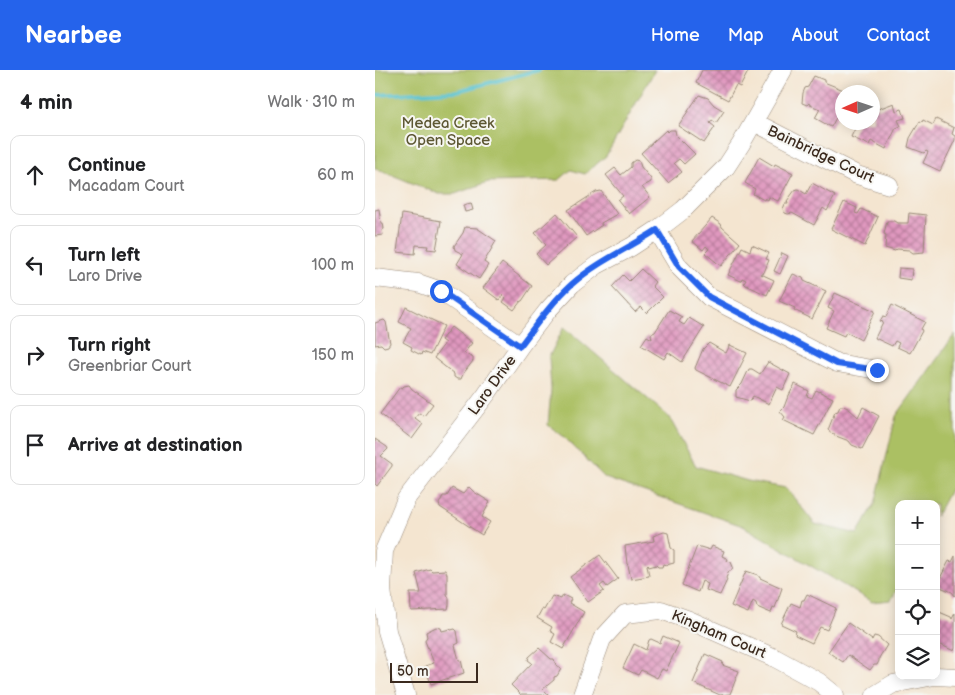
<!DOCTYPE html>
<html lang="en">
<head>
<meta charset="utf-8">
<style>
  body { margin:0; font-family:"Balsamiq Sans",sans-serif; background:#f2f2f2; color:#202124 }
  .controls { position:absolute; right:15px; bottom:15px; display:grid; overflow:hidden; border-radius:10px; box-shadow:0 2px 12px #0003 }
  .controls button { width:45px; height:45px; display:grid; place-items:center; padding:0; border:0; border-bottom:1px solid #e0e0e0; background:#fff; color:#202124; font:25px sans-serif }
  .compass { position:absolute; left:460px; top:15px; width:45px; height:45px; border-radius:50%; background:#fff; box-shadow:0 2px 12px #0003; rotate:267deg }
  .scale { position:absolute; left:15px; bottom:12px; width:88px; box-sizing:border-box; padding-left:5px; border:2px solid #3b2a1e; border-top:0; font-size:14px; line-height:18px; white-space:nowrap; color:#3b2a1e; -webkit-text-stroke:4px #f6f6f2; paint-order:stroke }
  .stop { position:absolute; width:15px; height:15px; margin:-11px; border:4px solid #2563eb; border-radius:50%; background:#fff }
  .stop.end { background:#2563eb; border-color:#fff; box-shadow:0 1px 5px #0008 }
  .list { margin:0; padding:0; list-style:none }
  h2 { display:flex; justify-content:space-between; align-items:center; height:65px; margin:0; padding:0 20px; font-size:21px }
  h2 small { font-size:16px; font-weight:400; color:#757577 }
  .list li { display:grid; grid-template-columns:32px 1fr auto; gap:15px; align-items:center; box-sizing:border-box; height:80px; margin:0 10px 10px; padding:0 10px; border:1px solid #e0e0e0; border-radius:10px }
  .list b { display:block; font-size:19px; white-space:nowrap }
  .list p { margin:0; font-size:16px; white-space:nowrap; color:#757577 }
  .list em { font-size:16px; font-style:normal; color:#757577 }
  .icon { flex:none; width:28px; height:28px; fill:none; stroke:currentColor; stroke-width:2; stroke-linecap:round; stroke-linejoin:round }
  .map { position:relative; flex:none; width:580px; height:625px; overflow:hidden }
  header { display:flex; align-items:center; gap:30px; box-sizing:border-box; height:70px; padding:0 25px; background:#2563eb; color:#fff }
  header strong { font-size:24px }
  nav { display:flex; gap:28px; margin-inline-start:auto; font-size:18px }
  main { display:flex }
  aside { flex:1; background:#fff }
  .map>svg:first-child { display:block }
  .green { fill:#abc064; stroke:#737541 }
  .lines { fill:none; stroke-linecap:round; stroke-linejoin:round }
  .stream { stroke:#55c1ce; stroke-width:4 }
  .building { fill:url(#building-cross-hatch) }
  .minor-casing { stroke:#988877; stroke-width:19 }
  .minor { stroke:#fff; stroke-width:18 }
  .route { stroke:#2563eb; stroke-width:6 }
  .labels { text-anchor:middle; stroke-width:4; stroke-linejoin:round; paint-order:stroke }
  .park-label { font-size:15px; fill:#5d5733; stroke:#f6f6f2 }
  .street-label { font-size:15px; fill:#3b2a1e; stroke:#f6f6f2 }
</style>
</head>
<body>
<header>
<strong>Nearbee</strong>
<nav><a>Home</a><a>Map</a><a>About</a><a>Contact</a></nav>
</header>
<main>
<aside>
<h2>4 min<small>Walk · 310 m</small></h2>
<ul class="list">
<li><svg class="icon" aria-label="ahead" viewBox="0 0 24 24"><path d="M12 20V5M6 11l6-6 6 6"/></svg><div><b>Continue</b><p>Macadam Court</p></div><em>60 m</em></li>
<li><svg class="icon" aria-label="left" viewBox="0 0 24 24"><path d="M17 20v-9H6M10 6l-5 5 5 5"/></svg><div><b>Turn left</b><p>Laro Drive</p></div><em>100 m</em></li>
<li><svg class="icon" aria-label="right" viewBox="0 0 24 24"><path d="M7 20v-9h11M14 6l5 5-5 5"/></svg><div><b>Turn right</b><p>Greenbriar Court</p></div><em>150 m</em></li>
<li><svg class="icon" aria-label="arrive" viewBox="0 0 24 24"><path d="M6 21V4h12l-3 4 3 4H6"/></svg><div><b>Arrive at destination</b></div></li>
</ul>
</aside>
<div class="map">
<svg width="580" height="625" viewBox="0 0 580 625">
  <defs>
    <pattern id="building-cross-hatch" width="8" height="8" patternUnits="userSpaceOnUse" patternTransform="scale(1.25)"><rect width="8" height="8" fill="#e098bf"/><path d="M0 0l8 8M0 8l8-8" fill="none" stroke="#b77c9b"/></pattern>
  </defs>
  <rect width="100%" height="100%" fill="#f6f6f2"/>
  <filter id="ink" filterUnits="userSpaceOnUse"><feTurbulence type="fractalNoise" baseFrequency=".02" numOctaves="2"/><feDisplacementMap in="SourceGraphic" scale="10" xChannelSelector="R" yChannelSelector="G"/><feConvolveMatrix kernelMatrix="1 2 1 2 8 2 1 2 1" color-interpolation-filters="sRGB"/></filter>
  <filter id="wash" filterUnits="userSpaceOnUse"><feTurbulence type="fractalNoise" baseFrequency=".0096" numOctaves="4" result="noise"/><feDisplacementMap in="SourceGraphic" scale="20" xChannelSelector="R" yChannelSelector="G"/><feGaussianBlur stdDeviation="1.12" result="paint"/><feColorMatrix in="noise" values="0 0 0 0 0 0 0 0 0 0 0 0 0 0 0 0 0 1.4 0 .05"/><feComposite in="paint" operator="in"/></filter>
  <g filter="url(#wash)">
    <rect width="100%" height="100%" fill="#f4e5d0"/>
    <path class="green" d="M0 0H280L231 86 210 104 196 100 184 110 113 112 80 124H64L0 98Z
      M189 257 294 347 321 396 373 411 411 418 440 454 482 464 500 434 521 346 580 264V411L561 446V434H524V516L516 530 497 532 368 456 230 408 188 366 173 355 176 320 174 287Z"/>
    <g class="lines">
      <path class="stream" d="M0 25 82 21 164 0"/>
    </g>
    <g id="blocks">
      <path class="building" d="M327 0H374L365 17 361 15 353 30 321 13Z
        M439 6 449 10V12L471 21V22H468V35L456 57 440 48 445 39 435 35 434 33 432 35 427 33 428 23 430 18 433 17Z
        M324 25 333 28 339 35 349 41 341 53 337 50 335 53 340 57 329 73 303 56Z
        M498 26 503 39 519 33 521 41 527 39 530 48 523 50 526 56 521 58 511 79 496 71 494 75 476 67 483 52H498Z
        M561 49 579 58 577 64 580 66V70L565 101 548 93 553 82 551 81 549 83 533 77 535 68 545 51 547 52 548 50 558 55Z
        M291 60 293 62 295 60H300L301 65 320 84 309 94 304 89 299 93 307 102 293 113 266 83Z
        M384 87 399 96 400 94 418 103 403 131 394 127 393 130 390 128 389 130 378 124 380 119 370 113Z
        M260 90 264 91 266 97 276 109V112L267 117 275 127 254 144 243 130 248 126 231 105 240 98 246 105 256 97V93Z
        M437 113 460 126 452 141 448 138 439 155 417 143 413 144 410 143 408 139 410 134H413L412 131 420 120 423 119 431 124Z
        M226 121 242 144 226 153 227 155 211 166 193 140 221 122Z
        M469 132 482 138 480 143 483 144 486 139 503 147 490 176 456 159Z
        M96 133 98 140 90 142 88 135Z
        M4 139 6 153H8L9 159 7 160 8 165 0 166V140Z
        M182 143 202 167 171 195 161 184 171 175 160 163Z
        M534 143 551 145 549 182 538 183 534 180 522 179 520 181 510 178 511 165 509 164 512 151H519L522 153H533Z
        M27 144 66 151 61 180 52 179 53 176 41 175 40 184 22 182Z
        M337 148 346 154 347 157 365 173 346 196 330 183 334 179 331 176 328 180 317 171Z
        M90 157 102 158 121 171 109 192 113 195 104 209 82 194 88 184 80 180 79 176 88 163Z
        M377 175 394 183 391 189 394 190 390 200 388 204H386L399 210 392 225 371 215 369 213 371 210 367 208 366 211 353 205 367 177 375 181Z
        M407 183 413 186 405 204 399 201Z
        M127 193 157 216 147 231H146L139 240 128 232 131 228 128 225 124 230 108 218Z
        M524 198 537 199 536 210 523 208Z
        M266 199 280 212 277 216 288 227 272 243 266 237 260 242 237 217 248 205 254 211Z
        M418 204 428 208 429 211 451 221 437 249 419 240 420 238 404 231Z
        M460 223 500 241 486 270 471 262 469 266 451 258 459 241 453 238Z
        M517 235 550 252 546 259 547 261 535 283 522 277 524 273 520 271 517 276 500 268 508 252 505 251 508 246 511 247Z
        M31 237 69 256 55 285 47 282 46 285 36 280 37 277 28 272 36 258 24 252Z
        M294 240 307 247 304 252 309 255 314 248 329 257 307 292 293 282 289 289 266 275 272 266 277 269 276 264 280 262Z
        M9 250 11 252 15 273 13 276 9 277 6 274 0 275V253Z
        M76 257 97 273 89 283 98 288V291L88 304 86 309H82L79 307V304L59 288 70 273 66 270Z
        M334 273 351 283 355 275 372 283 355 317 321 300 320 298 328 279Z
        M393 292 415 304 408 320 402 317 394 334 378 326 375 331 361 327V320L367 314 374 299H377L385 304Z
        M420 314 434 321 432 326 437 328 441 320 458 328 439 365 408 350 410 347 405 341 409 337 412 329Z
        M34 315 37 319 58 334 49 346 44 343 40 348 48 354 37 369 5 344 25 317 27 318 29 316Z
        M465 336H468L473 338 483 347 488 337 504 346 487 379 477 375 474 371 461 366 453 360 460 342 463 341Z
        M0 369 12 377 13 379 6 386 17 394V396L2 416 0 414Z
        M94 417 99 422 115 432 107 447 115 452 107 465 65 437 64 434 68 426H72L77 418 88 424Z
        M289 462 293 463 296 478 299 480V493L291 495 288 494 287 497H283L281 495 274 497 273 494 272 495 274 506 256 509 253 495 252 494 250 476 279 471 278 466Z
        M322 476 335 480 337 476 349 481 347 486 353 489 352 491 356 492 358 497 356 501H354L351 508 352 510 345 525 331 520 333 514 327 511 323 522 307 515Z
        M225 485 243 509 232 517 229 513 225 516 229 521 213 532 195 507Z
        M580 486V526L577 522 563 516V512L574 491 577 492Z
        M55 499 57 501 70 500 72 504V524L74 528V535L73 539 36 541 35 523H46L41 503Z
        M371 501 383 505 385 508 407 518 400 538 398 537 396 543 382 537 381 533 378 531 373 543 356 536Z
        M432 524 461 538 452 560 445 557 437 573 420 565 421 561 406 554 416 533 425 537 427 530H429Z
        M188 525 196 529 194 533 209 542 188 579 176 572 180 564 175 561 177 557 162 548 167 539 169 540 177 526 186 529Z
        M562 541 576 547 577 549 580 543V578L579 581 566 575 561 586Z
        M473 553 497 570 499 566 503 567 512 575 504 588V591L502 595H499L495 600 473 585 468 592 453 582Z
        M61 557 66 558 67 561 75 559 76 560 80 559 82 561 84 573 80 575 84 590H86L89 603 56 614 50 596 59 593 50 571 51 568 52 567 51 562Z
        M288 566 304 573 291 601 287 599 282 608 266 600 263 605 248 598 259 574 271 580 274 570 276 569 285 573Z
        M164 578 176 589H179L181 595 186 599 182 606 179 607V610L168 619 174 625H146L136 615 157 593 153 590 154 587Z
        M330 584 348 592 347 595 364 601 355 624 345 625 318 613Z"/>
    </g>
  </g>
  <g filter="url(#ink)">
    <use href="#blocks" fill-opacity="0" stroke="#988877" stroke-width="1"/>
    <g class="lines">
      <g class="minor-casing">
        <path id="minor" d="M379 52 482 105 514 115
          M282 160 304 197 334 227 462 293 502 300
          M0 208 43 213 66 221 145 276
          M561 606 580 607
          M31 625 12 561 7 519 9 481 31 429 111 325 145 276 173 240 197 214 222 195 256 177 282 160 308 140 351 97 366 74 408 0
          M207 625 227 569 250 544 286 540 314 550 400 588 444 612 460 625
          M500 625 518 614 559 606"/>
      </g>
      <use href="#minor" class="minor"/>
    </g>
  </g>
  <g class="lines" filter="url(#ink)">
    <path class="route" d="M66 221 145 276C161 255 177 232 197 214 222 192 254 178 282 160L304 197 334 227 462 294 502 300"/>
  </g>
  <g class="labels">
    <g class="park-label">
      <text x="73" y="58">Medea Creek<tspan x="73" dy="17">Open Space</tspan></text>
    </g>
    <g class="street-label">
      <text transform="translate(446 84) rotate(25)" y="5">Bainbridge Court</text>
      <text transform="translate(117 315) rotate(-54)" y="5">Laro Drive</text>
      <text transform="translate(344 564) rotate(23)" y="5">Kingham Court</text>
    </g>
  </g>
</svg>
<div class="controls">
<button>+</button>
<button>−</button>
<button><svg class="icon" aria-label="locate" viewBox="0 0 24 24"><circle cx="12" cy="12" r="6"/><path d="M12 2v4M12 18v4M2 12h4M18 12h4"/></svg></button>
<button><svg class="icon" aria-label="layers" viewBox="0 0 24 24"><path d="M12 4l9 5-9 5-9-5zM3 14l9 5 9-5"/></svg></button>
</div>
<svg class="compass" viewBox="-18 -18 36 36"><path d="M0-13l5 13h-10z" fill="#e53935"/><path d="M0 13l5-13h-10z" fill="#757577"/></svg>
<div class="scale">50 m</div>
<div class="stop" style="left:66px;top:221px"></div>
<div class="stop end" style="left:502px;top:300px"></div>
</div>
</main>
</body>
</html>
